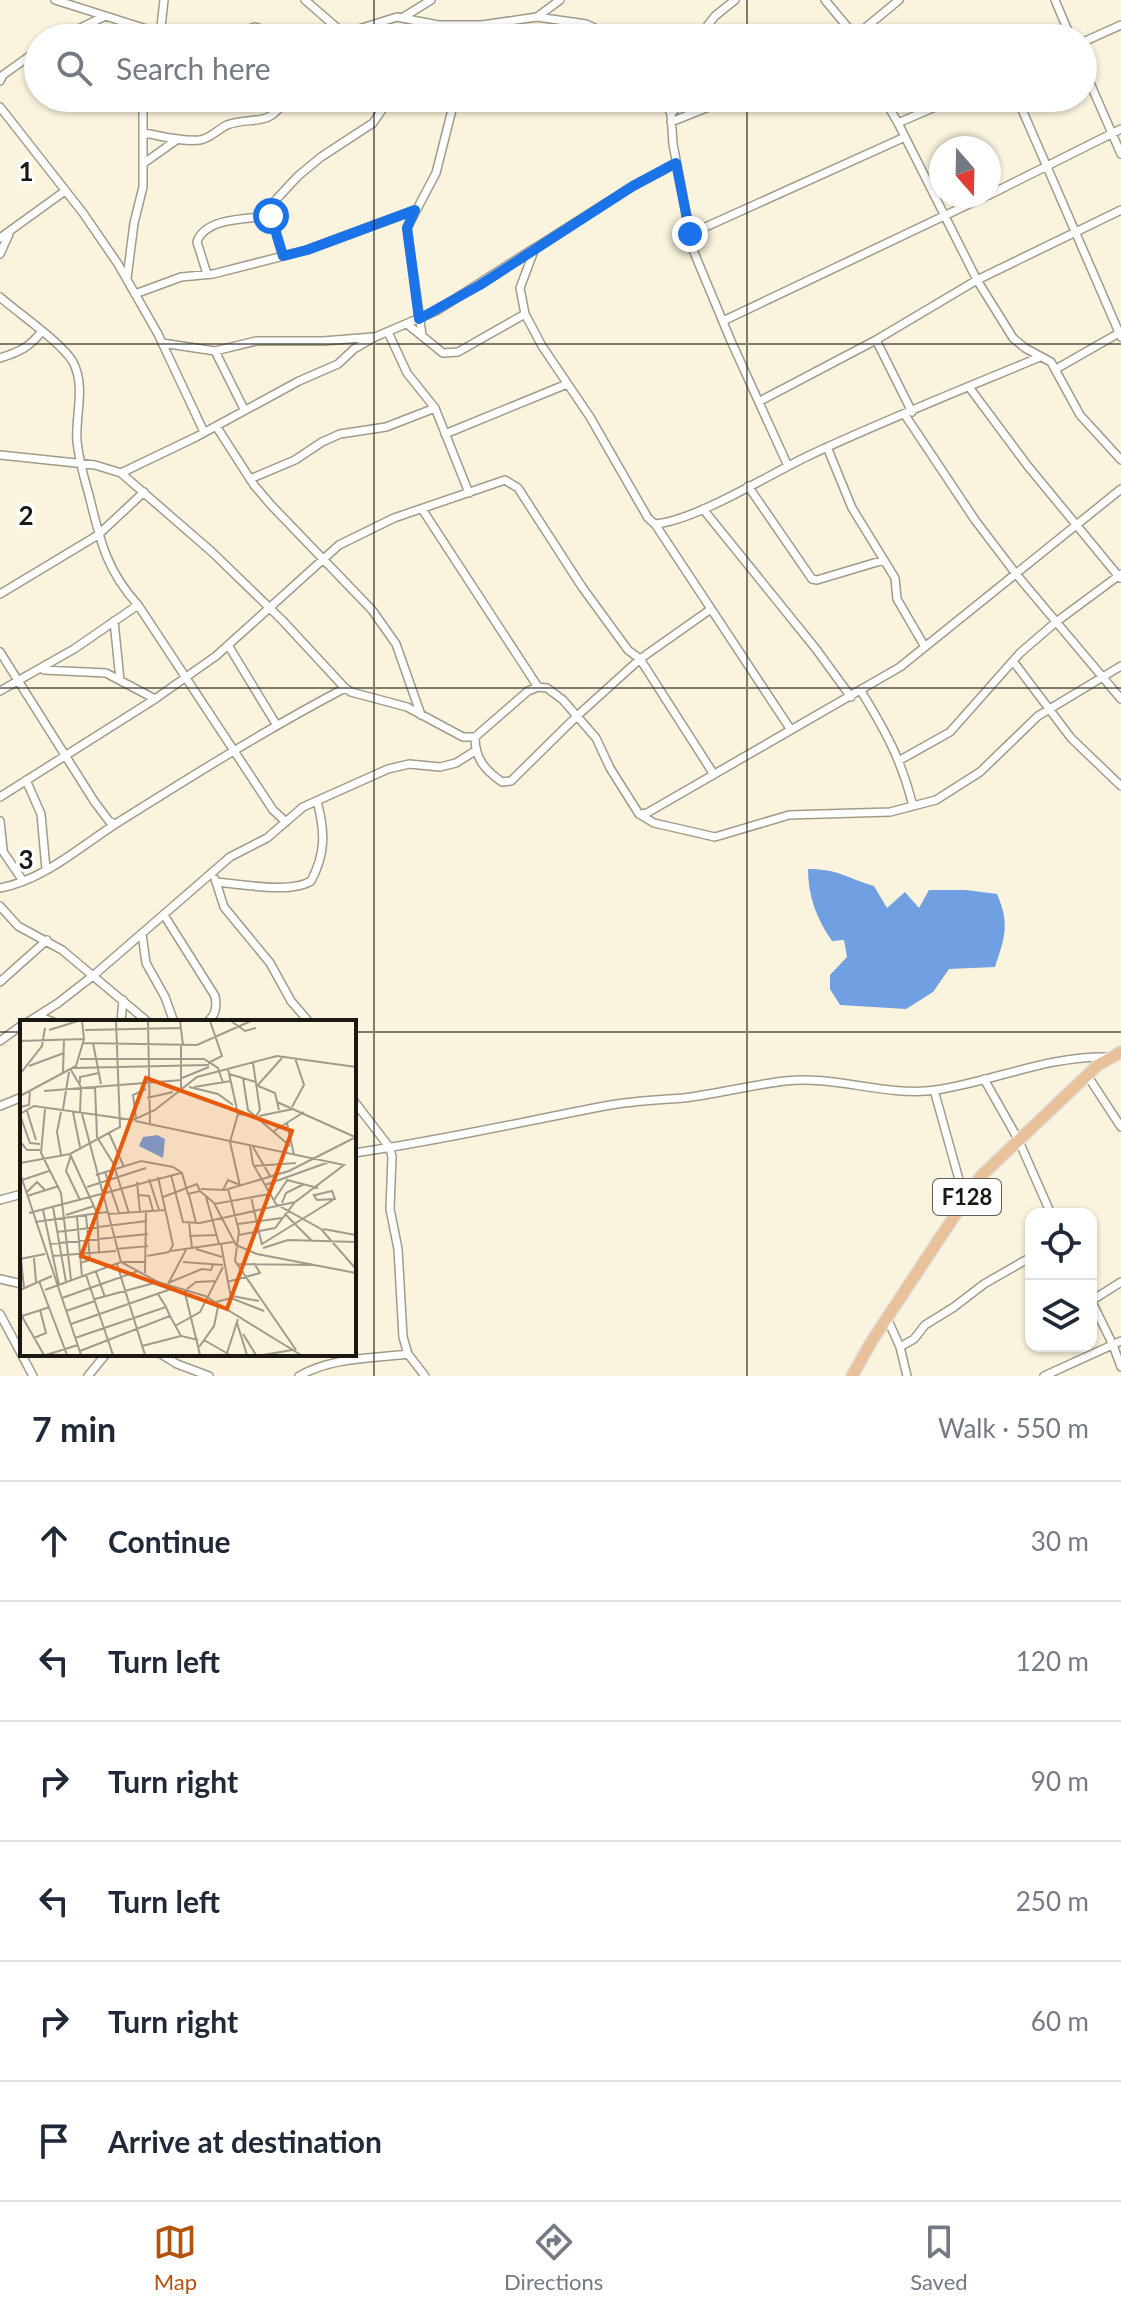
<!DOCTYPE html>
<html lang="en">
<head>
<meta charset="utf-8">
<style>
  body { margin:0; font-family:Lato,sans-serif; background:#f6f6f7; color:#1f2937 }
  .controls { position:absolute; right:24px; bottom:24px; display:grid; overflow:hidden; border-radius:16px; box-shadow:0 2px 6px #0004 }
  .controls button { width:72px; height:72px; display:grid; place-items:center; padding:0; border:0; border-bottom:2px solid #e0e1e3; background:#fff; color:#1f2937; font:40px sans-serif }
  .compass { position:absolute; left:929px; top:136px; width:72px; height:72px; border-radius:50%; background:#fff; box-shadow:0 2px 6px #0004; rotate:160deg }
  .stop { position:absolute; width:24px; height:24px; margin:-18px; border:6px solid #1a73e8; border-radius:50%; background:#fff }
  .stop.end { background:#1a73e8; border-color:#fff; box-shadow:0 2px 8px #0008 }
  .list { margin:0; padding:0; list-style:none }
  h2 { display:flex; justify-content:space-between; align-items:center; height:104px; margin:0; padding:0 32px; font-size:34px }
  h2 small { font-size:26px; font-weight:400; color:#747a83 }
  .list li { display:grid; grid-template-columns:52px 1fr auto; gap:24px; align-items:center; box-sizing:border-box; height:120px; padding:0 32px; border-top:2px solid #e0e1e3 }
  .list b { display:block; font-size:30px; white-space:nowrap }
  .list em { font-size:26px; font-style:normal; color:#747a83 }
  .icon { flex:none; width:44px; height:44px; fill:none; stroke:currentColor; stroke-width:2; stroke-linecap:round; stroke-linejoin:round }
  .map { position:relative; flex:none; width:1121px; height:1376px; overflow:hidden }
  .search { position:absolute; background:#fff; box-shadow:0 2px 6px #0004; left:24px; right:24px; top:24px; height:88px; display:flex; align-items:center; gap:20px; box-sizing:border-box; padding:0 28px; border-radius:44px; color:#747a83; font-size:30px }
  .sheet { height:824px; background:#fff }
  nav { display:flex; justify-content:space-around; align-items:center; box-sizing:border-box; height:112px; border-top:2px solid #e0e1e3; background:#fff; font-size:22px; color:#747a83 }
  nav a { display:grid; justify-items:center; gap:4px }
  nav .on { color:#b45309 }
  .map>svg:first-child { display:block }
  .water { fill:#70a0e1 }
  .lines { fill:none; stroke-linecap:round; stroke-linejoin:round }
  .minor-casing { stroke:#a29b89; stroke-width:10 }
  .primary-casing { stroke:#dfdfde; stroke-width:14 }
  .minor { stroke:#fff; stroke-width:7 }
  .primary { stroke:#e8c19b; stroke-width:11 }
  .route { stroke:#1a73e8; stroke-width:10 }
  .grid { fill:none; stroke:#1a1811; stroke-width:2; stroke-opacity:0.55 }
  .labels { text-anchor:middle; stroke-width:7; stroke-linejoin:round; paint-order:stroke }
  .shield { fill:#fff; stroke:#5f5d58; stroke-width:2 }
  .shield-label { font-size:22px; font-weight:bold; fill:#1a1811 }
  .inset-road { fill:none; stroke:#a09b8c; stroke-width:2 }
  .view { fill:#e8590c; fill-opacity:0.15; stroke:#e8590c; stroke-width:4 }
  .inset-edge { fill:none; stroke:#1a1811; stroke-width:4 }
  .grid-label { font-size:26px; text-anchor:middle; font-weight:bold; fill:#1a1811; stroke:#fff; stroke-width:7; stroke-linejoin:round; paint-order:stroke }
</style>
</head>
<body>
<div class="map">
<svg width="1121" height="1376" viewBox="0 0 1121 1376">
  <rect width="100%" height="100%" fill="#faf3de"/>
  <path class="water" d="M808 869C839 869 846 878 874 886L887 908 905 892 919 908 929 890H966L997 894C1010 924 1005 937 995 967L949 969 933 992 906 1009 840 1005 830 989V975L847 957 844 940 832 941C817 919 808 897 808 869Z"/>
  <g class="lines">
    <g class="minor-casing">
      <path id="minor" d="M55 0 175 38
        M305 0 343 33
        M825 0 855 36
        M1055 0 1071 38
        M537 17 560 0
        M402 18 431 0
        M160 36 164 0
        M60 38 105 16
        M224 38 255 27 288 38
        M330 38 397 17 438 25H482L537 17 586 24 616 38
        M454 38 464 32
        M698 38 715 16 735 0
        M853 38 899 0
        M1083 42 1121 25
        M1083 67 1121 154
        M0 81 3 75 38 50
        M664 98 671 114 673 144 693 250 731 341 788 466
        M879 98 888 106 898 123 977 280 1013 338 1025 348 1051 362 1080 415 1121 460
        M1017 98 1121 337
        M0 107 83 213 118 264 158 334 204 432
        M671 114 684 98
        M671 122 731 98
        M898 123 956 98
        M144 133C162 136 181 142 200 140 210 139 218 129 227 125 253 115 268 130 286 98
        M144 163 178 139
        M676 163 633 186 535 248 520 288 525 314 542 346 590 417 648 518 655 524 791 730
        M989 195 1121 129
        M690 234 905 137
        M0 238 65 191
        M0 254 9 234
        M283 256 271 216V205L298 176 321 157 373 123 390 98
        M207 274 197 242C205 217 249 219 271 216
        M127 278 134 223 143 187V98
        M135 294 181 277 213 274 307 250 415 210
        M0 297C18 313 62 343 73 362 86 387 75 416 77 441 79 460 84 478 89 495 100 540 106 570 138 605L273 810 286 822
        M723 321 986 196
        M407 324 443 353 458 352 525 314
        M388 332 407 373 435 408 469 493
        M422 335 407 228 436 173 455 98
        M876 340 912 412
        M162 343 215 351 256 341H323L373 337
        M215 351 244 409
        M0 358C19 352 30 347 42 331
        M1056 369 1119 333
        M969 387 1027 465 1120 578
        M760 401 876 340 977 280 1121 210
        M905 415 975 520 1016 574 1121 699
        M216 426 254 485 271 505 372 610 396 644 421 715
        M445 434 567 384
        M827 447 852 508 895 578 897 599 925 647
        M0 455 95 465 121 473 212 552 282 620 345 688 351 692 407 707 463 737H475L528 691 538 687 547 688 563 700 596 738 610 768 639 814 654 823 715 837 789 815 890 812 936 800 980 772 1038 716 1121 666
        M121 473 196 437 299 381 338 364 354 349 375 337 436 311 533 249
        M250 479 295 460 322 442 340 434 386 427 435 408
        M748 486 812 579 817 580 884 560
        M422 509 538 687
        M703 509 816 649 851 697
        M655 524C695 521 770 474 810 455 885 420 963 389 1040 357
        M0 594 98 535 144 492
        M114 621 120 680
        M228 645 276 724
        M0 652 94 801 109 821 115 824
        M1013 661 1071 738 1121 786
        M44 670 106 673 155 699
        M0 691 74 649 138 605
        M861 691C886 732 901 759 913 806
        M475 737C475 759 485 770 502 782L511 781 577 716 640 659 711 609
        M900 760 950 732 1020 653 1056 622 1121 574
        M26 780 41 814 46 869
        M0 797 155 699 216 656 339 545 394 518 505 480 518 488 582 587 628 650 640 659 713 773
        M641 814 647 813 900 667 1121 489
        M0 821 3 849
        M0 847 23 881
        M215 879 224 907 270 963 291 1001 309 1022
        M216 882C241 884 291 894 311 881 326 853 325 831 317 801
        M0 888C44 880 81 846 117 823 192 776 267 729 345 688
        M0 906 18 926 62 950 148 1022
        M164 915 215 996C217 1007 216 1015 207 1022
        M142 934 146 963 165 997 174 1022
        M0 982 47 940
        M38 1016 53 1022
        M28 1022 58 1003 94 975 230 857 267 838 303 807 388 769 409 764 440 767 456 763 475 751
        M121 1022 123 1000
        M0 1041 22 1025
        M1087 1075 1121 1127
        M984 1079 1018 1139 1051 1214
        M934 1090 965 1201
        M354 1101 390 1148 392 1157 390 1209 398 1249 403 1337 408 1354 425 1376
        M0 1106 22 1097
        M354 1153C439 1141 521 1122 605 1106 631 1101 656 1100 683 1098 717 1094 751 1085 785 1081 835 1075 886 1097 936 1090 996 1081 1045 1056 1108 1057
        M0 1200 22 1194
        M0 1279 22 1284
        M1091 1300 1113 1345 1121 1367
        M1091 1301 1121 1282
        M0 1314 33 1376
        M887 1318 900 1347 907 1376
        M900 1347 914 1339 925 1325 954 1307 984 1284 1031 1257
        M161 1354 177 1364 209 1376
        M88 1376 106 1354
        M299 1376C333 1357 370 1359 408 1354
        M1044 1376 1121 1341"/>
    </g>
    <g class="primary-casing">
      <path id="primary" d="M852 1376 873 1339 981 1176 1098 1065 1121 1052"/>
    </g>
    <use href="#minor" class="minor"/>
    <use href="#primary" class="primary"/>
  </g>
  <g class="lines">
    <path class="route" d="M271 216 283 256 307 250 415 210 407 228 419 319 480 285 633 186 676 163 690 234"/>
  </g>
  <path class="grid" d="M374 0V38M747 0V38M374 98V1376M747 98V1376M0 344H1121M0 688H1121M0 1032H22M354 1032H1121"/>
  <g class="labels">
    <rect class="shield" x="933" y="1179" width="68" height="36" rx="6"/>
    <g class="shield-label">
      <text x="967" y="1205">F128</text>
    </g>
  </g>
  <g transform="translate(20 1020)">
    <rect width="336" height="336" fill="#faf3de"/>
    <path d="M137 115 145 119 143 138 119 126 123 117Z" fill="#70a0e1"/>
    <path class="inset-road" d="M128 1 130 103M160 1 163 25M211 1 225 11 236 8M29 10 58 1M65 10 161 8M0 21 64 19M63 23 177 25 231 1M73 23 81 64M60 39H184L198 48 203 63M188 43 202 36 190 1M9 46 44 33M53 48 189 45M208 49 218 94 210 122 220 166M51 50 61 67 60 92M43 52 44 19M0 54 22 26 25 8M209 54 236 62M162 58 189 47M223 58 228 90 270 126M60 63V57L79 53M236 65 255 73 259 90M75 66 77 117 93 143 109 193M237 66 262 38M169 67 198 74 213 85M174 67 211 61M161 68V26M24 71 162 60M0 76 56 46 64 19 62 1M127 78 153 72M257 82 335 117M0 87 9 85 10 70M272 87 284 65 275 38M25 89 21 133 41 173 51 260M43 89 49 52M7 91 16 120M41 92 37 112 41 135M53 92 60 127M0 94 14 86 113 100 135 90 177 57 257 36 336 47M62 94 101 242 138 262 185 276 281 335M218 94 236 96 240 90 233 43M0 95 10 123 20 124M239 96 273 89M116 98 113 75 126 69M115 101 324 145 275 182 180 203 163 202 151 155M267 103 274 135M254 111 284 92M89 113 104 147M0 121 7 130H20M230 126 233 144 256 184 301 209 336 249M233 127 250 156M50 134 77 193 79 232M51 135 46 151 60 180M0 143 50 134 100 107 96 1M234 146 276 143M85 152 99 193M0 153 61 335M76 155 121 141 153 147 162 153 168 174 180 171 194 183 216 225 237 234 336 253M129 159 139 190M2 160 29 151M267 160 298 168M117 162 120 192M245 165 309 142M67 167 126 148M181 169 205 170 269 151 336 117M208 169 219 211 215 241 276 330M203 170 208 160 220 165M6 173 17 162 26 171M293 174 297 180 315 179 312 171 295 175M119 175 129 176 133 191M169 175 176 203M7 176 39 166M143 177 177 164 180 171M186 177 199 224M231 177 242 225M254 180 268 159M262 183 266 173 284 164M194 184 250 174M33 187 46 262M23 190 39 265M9 193 161 153M88 194 146 190M46 195 74 186M266 195 292 221M57 197 62 257M15 202 87 192M169 203 172 228M218 204 262 198M303 209 336 215M37 212 127 201M219 215 255 208 275 182M169 216 197 215M29 224 128 214M201 224 211 278M242 224 313 180M243 228 268 220 336 222M96 229 128 226M176 229 202 237M151 231 213 222M32 236 96 231M127 236 149 232 153 225 138 157M14 238 16 262M0 239 25 234M1 239 4 268M163 242 203 245M60 243 70 240 66 195M97 244 125 335M217 244 295 245M76 252 85 277M125 253 126 192M66 255 93 335M19 261 47 335M207 262 240 253 234 243M148 263 182 249 191 250 193 244M148 264 167 228M164 269 180 335M167 269 176 262 196 261M0 270 32 256M25 270 101 242H125M212 276 239 281M42 278 118 251M75 279 138 262M196 282 211 278 244 291M46 291 75 281M0 293 24 335M2 296 30 287M150 296 161 316 178 320M217 303 227 335M51 304 154 268M155 306 180 292 203 247M223 314 236 335M14 318 26 313 20 290M55 318 146 287 138 274M184 320 210 335M122 326 161 316M179 327 194 306 198 287M60 331 150 296 146 287M207 333 218 299M26 335 58 325M243 335 272 330"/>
    <path class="view" d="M126 58 272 111 207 289 61 236Z"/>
    <rect width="336" height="336" class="inset-edge"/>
  </g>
  <g class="grid-label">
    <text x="26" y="181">1</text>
    <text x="26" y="525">2</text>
    <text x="26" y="869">3</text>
  </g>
</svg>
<div class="controls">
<button><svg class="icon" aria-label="locate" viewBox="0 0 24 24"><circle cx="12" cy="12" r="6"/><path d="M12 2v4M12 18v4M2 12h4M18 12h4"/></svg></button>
<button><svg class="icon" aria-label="layers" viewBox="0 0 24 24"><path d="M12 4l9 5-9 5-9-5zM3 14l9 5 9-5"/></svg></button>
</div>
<svg class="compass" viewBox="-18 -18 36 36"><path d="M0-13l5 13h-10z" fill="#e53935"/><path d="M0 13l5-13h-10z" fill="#747a83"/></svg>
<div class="stop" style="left:271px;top:216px"></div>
<div class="stop end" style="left:690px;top:234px"></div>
<div class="search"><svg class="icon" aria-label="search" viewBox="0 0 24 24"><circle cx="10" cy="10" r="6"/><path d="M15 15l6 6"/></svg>Search here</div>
</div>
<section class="sheet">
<h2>7 min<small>Walk · 550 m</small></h2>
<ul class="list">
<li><svg class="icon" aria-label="ahead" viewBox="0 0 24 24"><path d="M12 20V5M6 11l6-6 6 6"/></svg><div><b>Continue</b></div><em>30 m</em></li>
<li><svg class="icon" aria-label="left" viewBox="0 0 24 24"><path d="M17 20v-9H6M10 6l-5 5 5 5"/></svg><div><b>Turn left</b></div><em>120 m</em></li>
<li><svg class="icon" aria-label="right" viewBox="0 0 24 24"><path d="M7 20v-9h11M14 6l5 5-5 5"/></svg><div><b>Turn right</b></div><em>90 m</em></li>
<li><svg class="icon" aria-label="left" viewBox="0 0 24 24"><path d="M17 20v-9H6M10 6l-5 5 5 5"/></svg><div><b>Turn left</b></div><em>250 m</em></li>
<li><svg class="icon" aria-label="right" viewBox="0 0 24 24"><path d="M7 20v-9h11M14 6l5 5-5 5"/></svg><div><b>Turn right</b></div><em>60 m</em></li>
<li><svg class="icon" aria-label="arrive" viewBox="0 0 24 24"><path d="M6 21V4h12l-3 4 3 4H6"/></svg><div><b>Arrive at destination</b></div></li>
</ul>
</section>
<nav>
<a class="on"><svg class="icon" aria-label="map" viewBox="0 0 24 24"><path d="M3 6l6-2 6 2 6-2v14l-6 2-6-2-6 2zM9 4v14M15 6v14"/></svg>Map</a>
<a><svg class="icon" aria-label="directions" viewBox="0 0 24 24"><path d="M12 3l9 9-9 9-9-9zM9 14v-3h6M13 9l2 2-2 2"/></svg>Directions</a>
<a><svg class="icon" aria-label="saved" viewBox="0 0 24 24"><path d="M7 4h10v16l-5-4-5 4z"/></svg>Saved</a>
</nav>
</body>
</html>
